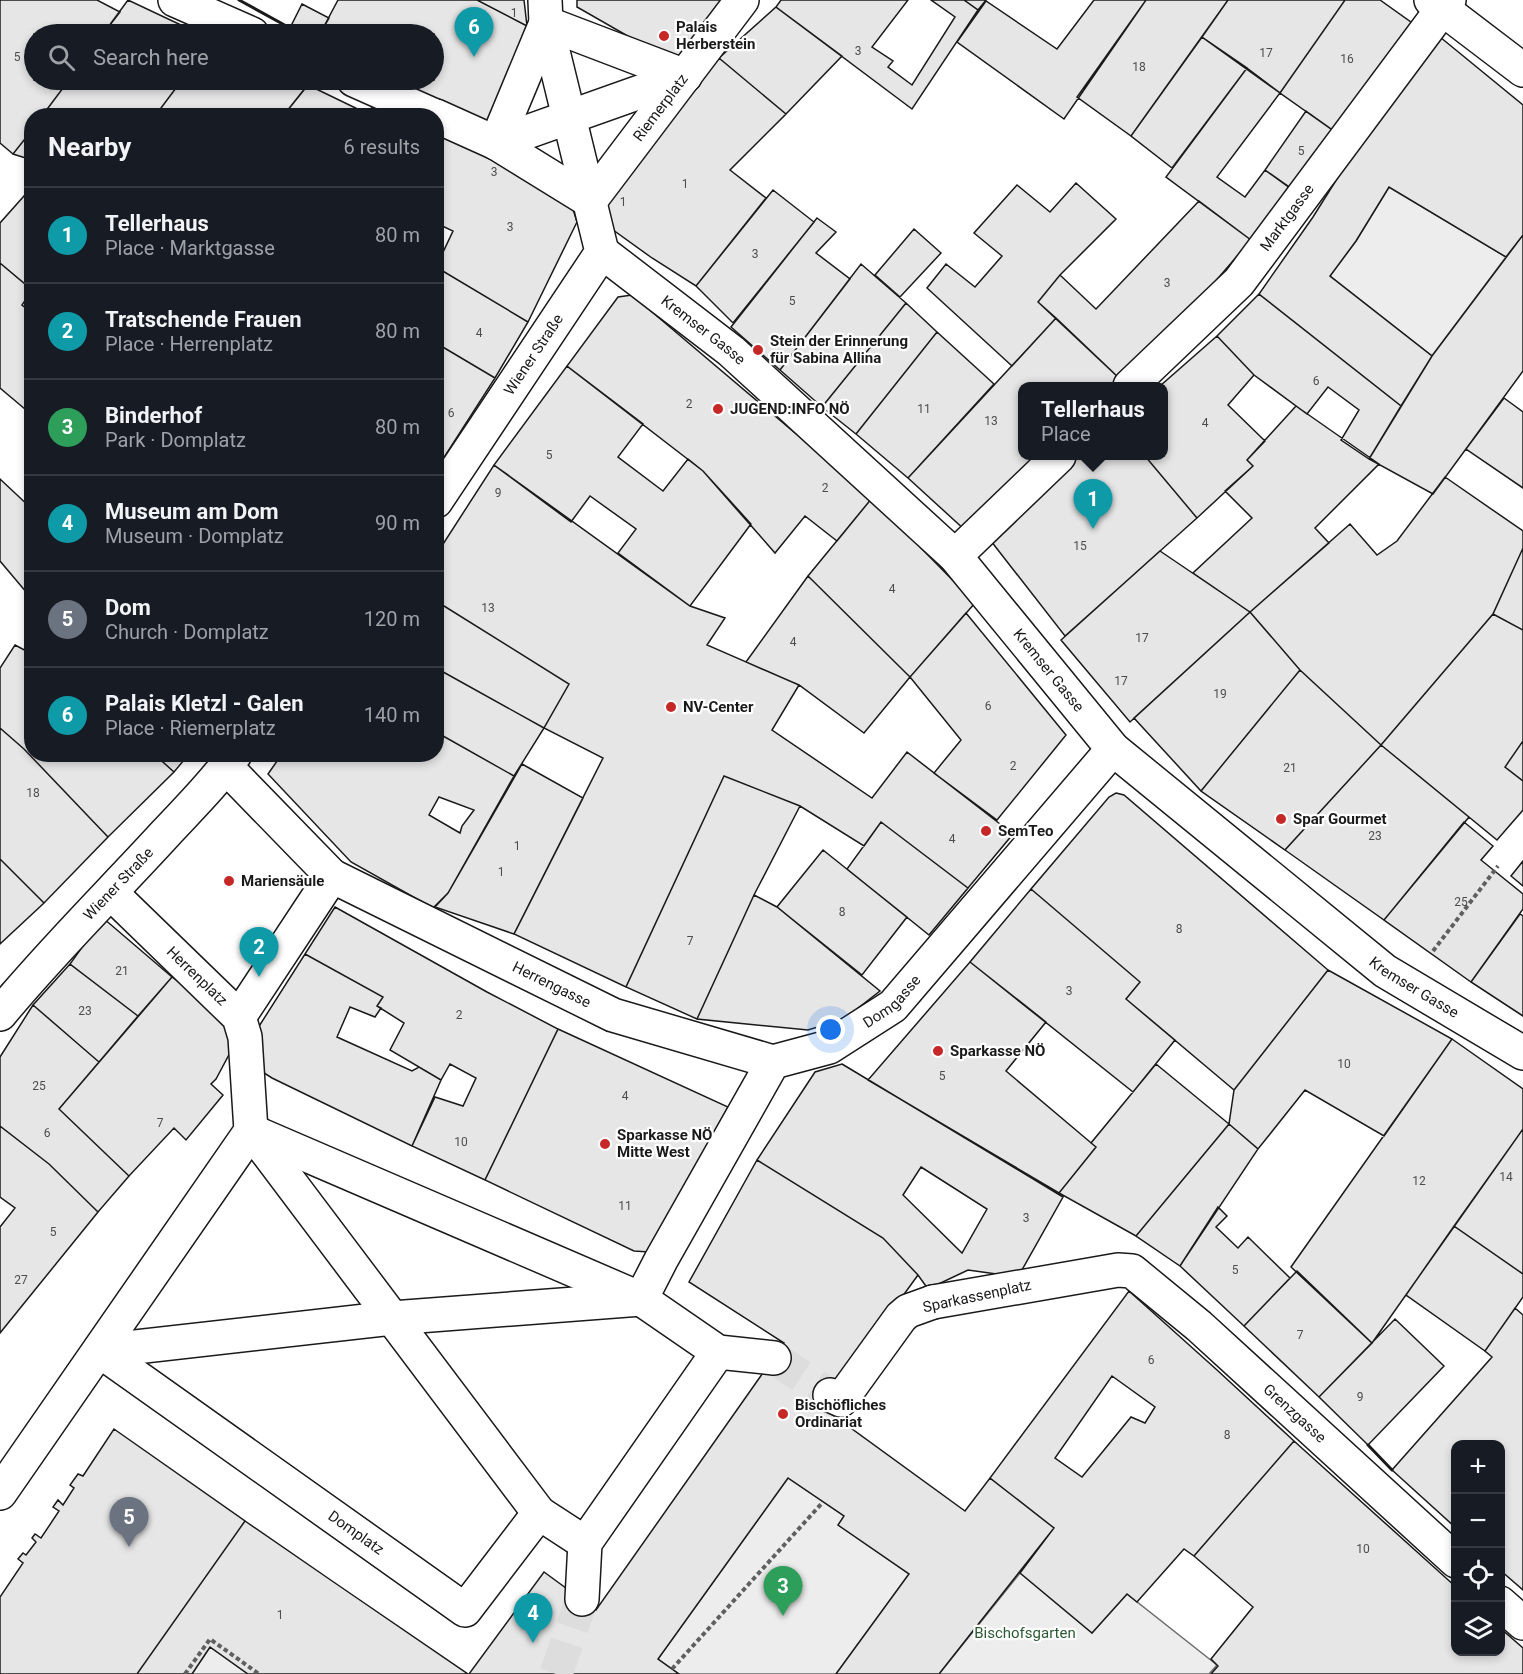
<!DOCTYPE html>
<html lang="en">
<head>
<meta charset="utf-8">
<style>
  body { margin:0; font-family:Roboto,sans-serif; background:#20242c; color:#f1f3f6 }
  .controls { position:absolute; right:18px; bottom:18px; display:grid; overflow:hidden; border-radius:12px; box-shadow:0 3px 9px #0003 }
  .controls button { width:54px; height:54px; display:grid; place-items:center; padding:0; border:0; border-bottom:2px solid #363941; background:#171b24; color:#f1f3f6; font:30px sans-serif }
  .you { position:absolute; left:831px; top:1030px; width:21px; height:21px; margin:-15px; border:4px solid #fff; border-radius:50%; background:#1a73e8; box-shadow:0 0 0 9px #1a73e833 }
  .badge { display:grid; place-items:center; width:39px; height:39px; border-radius:50%; background:#1a73e8; color:#fff; font-size:20px; font-weight:700 }
  .pin { position:absolute; translate:-50% -50px; filter:drop-shadow(0 2px 3px #0008) }
  .pin::after { content:''; position:absolute; top:32px; width:21px; height:18px; background:inherit; clip-path:polygon(0 0,100% 0,50% 100%) }
  .popup { position:absolute; left:1018px; top:382px; width:150px; height:78px; box-sizing:border-box; display:grid; place-content:center; border-radius:12px; background:#171b24; filter:drop-shadow(0 2px 4px #0005); font-size:20px; white-space:nowrap; color:#9ea1a6 }
  .popup b { font-size:22px; color:#f1f3f6 }
  .popup::after { content:''; position:absolute; left:50%; top:100%; margin-left:-12px; border:12px solid transparent; border-top-color:#171b24 }
  .list { margin:0; padding:0; list-style:none }
  h2 { display:flex; justify-content:space-between; align-items:center; height:78px; margin:0; padding:0 24px; font-size:26px }
  h2 small { font-size:20px; font-weight:400; color:#9ea1a6 }
  .list li { display:grid; grid-template-columns:39px 1fr auto; gap:18px; align-items:center; box-sizing:border-box; height:96px; padding:0 24px; border-top:2px solid #363941 }
  .list b { display:block; font-size:22px; white-space:nowrap }
  .list p { margin:0; font-size:20px; white-space:nowrap; color:#9ea1a6 }
  .list em { font-size:20px; font-style:normal; color:#9ea1a6 }
  .icon { flex:none; width:33px; height:33px; fill:none; stroke:currentColor; stroke-width:2; stroke-linecap:round; stroke-linejoin:round }
  .map { position:relative; flex:none; width:1523px; height:1674px; overflow:hidden }
  .search { position:absolute; background:#171b24; box-shadow:0 3px 9px #0003; left:24px; top:24px; width:420px; height:66px; display:flex; align-items:center; gap:15px; box-sizing:border-box; padding:0 21px; border-radius:33px; color:#9ea1a6; font-size:22px }
  .panel { position:absolute; background:#171b24; box-shadow:0 3px 9px #0003; left:24px; top:108px; width:420px; height:654px; border-radius:24px }
  .map>svg:first-child { display:block }
  .green { fill:#ededed; stroke:#6a6a6a; stroke-width:1.5 }
  .building { fill:#e6e6e6; stroke:#1a1a1a; stroke-width:1.5; fill-rule:evenodd }
  .lines { fill:none; stroke-linecap:round; stroke-linejoin:round }
  .pedestrian-tunnel { stroke:#ddd; stroke-width:33; stroke-dasharray:33 16; stroke-linecap:butt }
  .pedestrian-casing { stroke:#1a1a1a; stroke-width:36 }
  .minor-casing { stroke:#1a1a1a; stroke-width:36 }
  .path { stroke:#5f5f5f; stroke-width:4; stroke-dasharray:4.5 3; stroke-linecap:butt }
  .pedestrian { stroke:#fff; stroke-width:33 }
  .minor { stroke:#fff; stroke-width:33 }
  .wall { stroke:#1a1a1a; stroke-width:3 }
  .poi-dot { fill:#c62828; stroke:#fff; stroke-width:2 }
  .labels { text-anchor:middle; stroke-width:4.5; stroke-linejoin:round; paint-order:stroke }
  .number-label { font-size:12px; fill:#4d4d4d }
  .poi-label { font-size:15px; font-weight:bold; fill:#1a1a1a; stroke:#fff; text-anchor:start }
  .street-label { font-size:15px; fill:#1a1a1a; stroke:#fff }
  .park-label { font-size:15px; fill:#2b5a34; stroke:#fff }
</style>
</head>
<body>
<div class="map">
<svg width="1523" height="1674" viewBox="0 0 1523 1674">
  <rect width="100%" height="100%" fill="#fff"/>
  <path class="green" d="M1389 187 1506 257 1432 356 1330 276 1356 241Z
    M788 1478 844 1516 839 1525 909 1574 836 1674H679L658 1659Z
    M1020 1573 1092 1633 1127 1594 1217 1665 1209 1674H939Z
    M210 1647 248 1674H192Z"/>
  <path class="building" d="M0 0H97L120 12 103 34H34V80H69L42 116H32V130L13 154 0 143Z
    M128 0 200 34H103Z
    M338 0H477L527 26 487 126 392 80H434V34H320Z
    M477 0H524L527 26Z
    M577 0H724L680 66 577 7Z
    M781 0H908L872 47 893 61 888 67 912 85 955 17 931 0H964L978 10 912 109 776 7Z
    M964 0H986L978 10Z
    M1094 0H1146L1064 119 957 42 986 1 1057 49Z
    M1146 0H1228L1131 136 1077 97Z
    M1228 0H1345L1280 93 1202 37Z
    M1345 0H1380L1415 25 1338 134 1280 93Z
    M302 4 329 18 320 34H302L290 28Z
    M776 7 842 56 786 114 719 58Z
    M1202 37 1247 68 1172 168 1131 136Z
    M1440 37 1523 105V235L1506 257 1389 187 1356 241 1330 276 1432 356 1401 406 1259 294 1313 217 1362 139Z
    M719 58 786 114 730 170 766 198 696 286 652 258 602 222 604 208Z
    M1247 68 1280 93 1217 177 1245 197 1265 170 1292 189 1251 240 1166 177Z
    M69 80H182L155 116H42Z
    M182 80H291L306 87 283 116H155Z
    M308 85 368 114V116H283Z
    M375 100 414 116H368Z
    M1306 111 1338 134 1294 191 1265 170Z
    M436 124 567 190 577 222 528 322 436 267 453 231 436 223Z
    M32 130V160L13 154Z
    M1076 183 1116 219 1060 275 1038 302 1056 318 1012 366 927 288 946 264 975 287 1002 256 974 233 1017 185 1050 212Z
    M32 187V290L0 263V223Z
    M773 190 814 222 733 323 696 286Z
    M1199 201 1251 240 1207 291 1120 379 1038 302 1060 275 1096 309Z
    M817 218 836 232 816 253 850 279 780 370 731 327Z
    M914 229 941 253 900 297 875 275Z
    M1523 235V371L1433 494 1369 459 1432 356Z
    M0 263 32 290 22 305 32 313V415L0 388Z
    M861 264 906 303 822 407 780 370Z
    M436 267 528 322 495 378 436 343Z
    M1259 294 1401 406 1369 459 1341 440 1359 410 1328 387 1307 414 1254 375 1217 336Z
    M632 295 872 498 837 541 805 516 775 553 703 471 567 366 618 297Z
    M906 303 937 332 856 434 822 407Z
    M1056 318 1120 379 1112 386H1022V456H1042L966 531 908 478Z
    M937 332 994 384 908 478 856 434Z
    M1217 336 1254 375 1228 405 1265 441 1247 460 1253 466 1197 518 1145 456H1164V386H1160Z
    M436 343 495 378 436 470Z
    M567 366 643 424 618 457 663 491 688 459 703 471 751 524 690 606 618 553 636 529 590 496 571 522 494 465Z
    M1504 398 1523 412V488L1466 449Z
    M1296 406 1379 464 1315 528 1329 543 1250 612 1193 573 1252 518 1225 491 1253 466 1247 460Z
    M1078 456H1145L1197 518 1065 636 991 541Z
    M494 465 690 606 725 618 707 645 799 685 772 730 872 798 907 752 1013 834 968 888 881 822 864 846 800 806 724 776 626 987 514 934 603 758 544 728 569 684 436 601V555Z
    M1445 477 1523 531V548L1493 614 1381 745 1300 670 1250 612 1350 524 1377 555 1397 541Z
    M0 479 32 509V599L0 561Z
    M872 498 975 603 910 677 808 576Z
    M1523 548V630L1493 614Z
    M1160 551 1250 612 1130 722 1061 640Z
    M808 576 910 677 864 733 799 685 746 662Z
    M436 601 569 684 544 728 436 668Z
    M1250 612 1300 670 1201 791 1134 718Z
    M966 613 1066 735 997 820 934 773 961 740 910 677Z
    M1493 614 1523 630V741L1505 767 1523 781V810L1497 840 1381 745Z
    M15 645 32 654V754H154L174 772 108 837 24 749 0 728V668Z
    M436 668 544 728 514 776 436 732Z
    M1300 670 1381 745 1285 850 1201 791Z
    M0 728 24 749 108 837 44 903 0 859Z
    M436 732 514 776 448 893 433 908 351 862 268 774 282 754H436ZM439 797 474 810 462 826 460 833 429 815Z
    M1523 741V781L1505 767Z
    M1381 745 1469 817 1384 920 1285 850Z
    M154 754H189L174 772Z
    M522 764 583 798 514 934 435 907 448 893Z
    M724 776 800 806 754 895 697 1019 626 987Z
    M1116 793 1124 795 1328 970 1234 1090 1126 999 1140 982 1031 889 1109 797Z
    M881 822 968 888 929 935 847 869Z
    M1464 822 1493 846 1481 860 1523 894V909L1471 982 1384 920Z
    M823 850 907 917 862 975 777 907Z
    M0 859 44 903 0 944Z
    M1523 861V886L1511 876Z
    M1031 889 1140 982 1126 999 1175 1040 1133 1092 970 962Z
    M754 895 777 907 880 991 844 1019 808 1030 697 1019Z
    M335 907 487 992 558 1029 485 1180 412 1146 435 1097 463 1106 476 1078 450 1064 441 1080 390 1050 404 1023 377 1006 383 997 305 954Z
    M1520 914 1523 916V1016L1471 982Z
    M103 918 172 977 138 1016 70 964Z
    M305 954 383 997 377 1006 381 1008 375 1017 350 1007 337 1037 412 1071 419 1067 441 1080 412 1146 272 1078 261 1071 256 1031Z
    M970 962 1046 1022 1006 1071 1096 1147 1059 1193 868 1080Z
    M70 964 138 1016 99 1062 33 1005Z
    M1328 970 1452 1039 1384 1136 1305 1090 1258 1149 1229 1124 1234 1090Z
    M172 977 226 1016 240 1034 216 1079 211 1084 223 1095 186 1140 174 1128 129 1176 59 1109Z
    M33 1005 99 1062 59 1109 129 1176 98 1212 49 1164 0 1126V1057Z
    M558 1029 728 1107 649 1252 634 1251 485 1180Z
    M1452 1039 1523 1089V1129L1372 1343 1291 1267Z
    M842 1064 1063 1197 1018 1277 968 1270 928 1289 918 1275 883 1238 757 1160 815 1072ZM921 1167 987 1209 962 1253 903 1195Z
    M1156 1064 1229 1124 1136 1236 1059 1193 1096 1147 1091 1143Z
    M1229 1124 1258 1149 1180 1266 1136 1236Z
    M0 1126 49 1164 98 1212 0 1333V1227L15 1208 0 1197Z
    M1523 1129V1274L1454 1226Z
    M757 1160 883 1238 918 1275 822 1407 965 1511 990 1478 1054 1528 939 1674H836L909 1574 838 1525 844 1516 788 1478 658 1659 679 1674H469L544 1572 596 1610 784 1343 689 1282Z
    M1218 1207 1227 1216 1216 1227 1238 1248 1248 1237 1290 1278 1244 1326 1180 1266Z
    M1454 1226 1523 1274V1297L1485 1351 1406 1295Z
    M1297 1271 1372 1343 1319 1397 1244 1326Z
    M1129 1291 1217 1370 1294 1441 1194 1556 1184 1549 1137 1602 1127 1594 1092 1633 1020 1573 1054 1528 990 1478ZM1112 1376 1155 1407 1145 1423 1131 1417 1082 1477 1055 1458Z
    M1515 1308 1523 1315V1590L1500 1570V1444H1456V1528L1392 1470 1492 1357 1485 1351Z
    M1395 1319 1444 1366 1368 1445 1319 1397Z
    M114 1429 245 1521 137 1674H0V1597L23 1563 18 1559 23 1553 26 1555 36 1542 32 1538 35 1534 41 1538 59 1511 53 1507 58 1500 63 1505 74 1488 70 1485 78 1474 83 1476Z
    M1294 1441 1456 1587V1652H1500V1628L1523 1648V1674H1211L1218 1666 1211 1659 1253 1607 1194 1556Z
    M245 1521 335 1583 468 1674H248L210 1647 192 1674H137Z"/>
  <g class="lines">
    <path class="pedestrian-tunnel" d="M774 1358 830 1395
      M556 1674 582 1599"/>
    <g class="pedestrian-casing">
      <g id="pedestrian">
        <path d="M175 0 252 34"/>
        <path d="M1431 0 1523 70"/>
        <path d="M546 23 685 76"/>
        <path d="M354 80 435 116"/>
        <path d="M436 116 496 143 590 201"/>
        <path d="M496 143 685 76"/>
        <path d="M496 143 546 23"/>
        <path id="s1" d="M590 201 742 0"/>
        <path id="s2" d="M602 252 731 351 955 556 1113 749 1385 971 1523 1053"/>
        <path id="s3" d="M1130 386 1239 282 1449 0"/>
        <path id="s4" d="M436 501 602 252 546 23 545 0"/>
        <path d="M955 556 1059 456"/>
        <path d="M226 767 332 876"/>
        <path id="s5" d="M0 1014C52 951 110 894 165 834 189 808 215 783 235 754"/>
        <path id="s6" d="M239 1017 332 876 613 1015 773 1062"/>
        <path d="M251 1131 641 1299 718 1352 774 1358"/>
        <path d="M252 1132 539 1513"/>
        <path id="s7" d="M100 1351 392 1318 641 1299 661 1260 773 1062 829 1047 893 1006 1113 749"/>
        <path id="s8" d="M100 1351 465 1610 539 1513 585 1543"/>
        <path d="M830 1395 841 1400 901 1317 908 1311 933 1302"/>
        <path d="M0 1493 251 1131 245 1037 239 1017 111 893"/>
        <path d="M582 1599 585 1543 718 1352"/>
      </g>
    </g>
    <g class="minor-casing">
      <g id="minor">
        <path id="s9" d="M933 1302 1118 1270 1132 1271 1199 1326 1456 1561"/>
        <path d="M1500 1603 1523 1623"/>
      </g>
    </g>
    <path class="path" d="M1433 951 1498 866
      M672 1669 823 1502
      M185 1674 210 1639 259 1674"/>
    <use href="#pedestrian" class="pedestrian"/>
    <use href="#minor" class="minor"/>
    <path class="wall" d="M239 0 290 28
      M1368 1445 1392 1470"/>
  </g>
  <g class="poi-dot">
    <circle cx="664" cy="36" r="6"/>
    <circle cx="758" cy="350" r="6"/>
    <circle cx="718" cy="409" r="6"/>
    <circle cx="671" cy="707" r="6"/>
    <circle cx="1281" cy="819" r="6"/>
    <circle cx="986" cy="831" r="6"/>
    <circle cx="229" cy="881" r="6"/>
    <circle cx="938" cy="1051" r="6"/>
    <circle cx="605" cy="1144" r="6"/>
    <circle cx="783" cy="1414" r="6"/>
  </g>
  <g class="labels">
    <g class="number-label">
      <text x="514" y="17">1</text>
      <text x="858" y="55">3</text>
      <text x="1266" y="57">17</text>
      <text x="17" y="61">5</text>
      <text x="1347" y="63">16</text>
      <text x="1139" y="71">18</text>
      <text x="1301" y="155">5</text>
      <text x="494" y="176">3</text>
      <text x="685" y="188">1</text>
      <text x="623" y="206">1</text>
      <text x="510" y="231">3</text>
      <text x="755" y="258">3</text>
      <text x="1167" y="287">3</text>
      <text x="792" y="305">5</text>
      <text x="479" y="337">4</text>
      <text x="1316" y="385">6</text>
      <text x="689" y="408">2</text>
      <text x="924" y="413">11</text>
      <text x="451" y="417">6</text>
      <text x="991" y="425">13</text>
      <text x="1205" y="427">4</text>
      <text x="549" y="459">5</text>
      <text x="825" y="492">2</text>
      <text x="498" y="497">9</text>
      <text x="1080" y="550">15</text>
      <text x="892" y="593">4</text>
      <text x="488" y="612">13</text>
      <text x="1142" y="642">17</text>
      <text x="793" y="646">4</text>
      <text x="1121" y="685">17</text>
      <text x="1220" y="698">19</text>
      <text x="988" y="710">6</text>
      <text x="1013" y="770">2</text>
      <text x="1290" y="772">21</text>
      <text x="33" y="797">18</text>
      <text x="1375" y="840">23</text>
      <text x="952" y="843">4</text>
      <text x="517" y="850">1</text>
      <text x="501" y="876">1</text>
      <text x="1461" y="906">25</text>
      <text x="842" y="916">8</text>
      <text x="1179" y="933">8</text>
      <text x="690" y="945">7</text>
      <text x="122" y="975">21</text>
      <text x="1069" y="995">3</text>
      <text x="85" y="1015">23</text>
      <text x="459" y="1019">2</text>
      <text x="1344" y="1068">10</text>
      <text x="942" y="1080">5</text>
      <text x="39" y="1090">25</text>
      <text x="625" y="1100">4</text>
      <text x="160" y="1127">7</text>
      <text x="47" y="1137">6</text>
      <text x="461" y="1146">10</text>
      <text x="1506" y="1181">14</text>
      <text x="1419" y="1185">12</text>
      <text x="625" y="1210">11</text>
      <text x="1026" y="1222">3</text>
      <text x="53" y="1236">5</text>
      <text x="1235" y="1274">5</text>
      <text x="21" y="1284">27</text>
      <text x="1300" y="1339">7</text>
      <text x="1151" y="1364">6</text>
      <text x="1360" y="1401">9</text>
      <text x="1227" y="1439">8</text>
      <text x="1363" y="1553">10</text>
      <text x="280" y="1619">1</text>
    </g>
    <g class="poi-label">
      <text x="676" y="32">Palais<tspan x="676" dy="17">Herberstein</tspan></text>
      <text x="770" y="346">Stein der Erinnerung<tspan x="770" dy="17">für Sabina Allina</tspan></text>
      <text x="730" y="414">JUGEND:INFO NÖ</text>
      <text x="683" y="712">NV-Center</text>
      <text x="1293" y="824">Spar Gourmet</text>
      <text x="998" y="836">SemTeo</text>
      <text x="241" y="886">Mariensäule</text>
      <text x="950" y="1056">Sparkasse NÖ</text>
      <text x="617" y="1140">Sparkasse NÖ<tspan x="617" dy="17">Mitte West</tspan></text>
      <text x="795" y="1410">Bischöfliches<tspan x="795" dy="17">Ordinariat</tspan></text>
    </g>
    <g class="street-label">
      <text dy="5" stroke="none"><textPath href="#s1" startOffset="117">Riemerplatz</textPath></text>
      <text dy="5" stroke="none"><textPath href="#s3" startOffset="231">Marktgasse</textPath></text>
      <text dy="5" stroke="none"><textPath href="#s2" startOffset="128">Kremser Gasse</textPath></text>
      <text dy="5" stroke="none"><textPath href="#s4" startOffset="176">Wiener Straße</textPath></text>
      <text dy="5" stroke="none"><textPath href="#s2" startOffset="614">Kremser Gasse</textPath></text>
      <text dy="5" stroke="none"><textPath href="#s5" startOffset="176">Wiener Straße</textPath></text>
      <text transform="translate(197 976) rotate(44)" y="5">Herrenplatz</text>
      <text dy="5" stroke="none"><textPath href="#s6" startOffset="414">Herrengasse</textPath></text>
      <text dy="5" stroke="none"><textPath href="#s2" startOffset="1100">Kremser Gasse</textPath></text>
      <text dy="5" stroke="none"><textPath href="#s7" startOffset="951">Domgasse</textPath></text>
      <text transform="translate(977 1296) rotate(-12)" y="5">Sparkassenplatz</text>
      <text dy="5" stroke="none"><textPath href="#s9" startOffset="418">Grenzgasse</textPath></text>
      <text dy="5" stroke="none"><textPath href="#s8" startOffset="314">Domplatz</textPath></text>
    </g>
    <g class="park-label">
      <text x="1025" y="1638">Bischofsgarten</text>
    </g>
  </g>
</svg>
<div class="controls">
<button>+</button>
<button>−</button>
<button><svg class="icon" aria-label="locate" viewBox="0 0 24 24"><circle cx="12" cy="12" r="6"/><path d="M12 2v4M12 18v4M2 12h4M18 12h4"/></svg></button>
<button><svg class="icon" aria-label="layers" viewBox="0 0 24 24"><path d="M12 4l9 5-9 5-9-5zM3 14l9 5 9-5"/></svg></button>
</div>
<div class="you"></div>
<div class="pin badge" style="left:1093px;top:529px;background:#0f9aa8">1</div>
<div class="popup"><b>Tellerhaus</b>Place</div>
<div class="pin badge" style="left:259px;top:977px;background:#0f9aa8">2</div>
<div class="pin badge" style="left:783px;top:1616px;background:#2e9e5b">3</div>
<div class="pin badge" style="left:533px;top:1643px;background:#0f9aa8">4</div>
<div class="pin badge" style="left:129px;top:1547px;background:#6b7280">5</div>
<div class="pin badge" style="left:474px;top:57px;background:#0f9aa8">6</div>
<div class="search"><svg class="icon" aria-label="search" viewBox="0 0 24 24"><circle cx="10" cy="10" r="6"/><path d="M15 15l6 6"/></svg>Search here</div>
<section class="panel">
<h2>Nearby<small>6 results</small></h2>
<ul class="list">
<li><span class="badge" style="background:#0f9aa8">1</span><div><b>Tellerhaus</b><p>Place · Marktgasse</p></div><em>80 m</em></li>
<li><span class="badge" style="background:#0f9aa8">2</span><div><b>Tratschende Frauen</b><p>Place · Herrenplatz</p></div><em>80 m</em></li>
<li><span class="badge" style="background:#2e9e5b">3</span><div><b>Binderhof</b><p>Park · Domplatz</p></div><em>80 m</em></li>
<li><span class="badge" style="background:#0f9aa8">4</span><div><b>Museum am Dom</b><p>Museum · Domplatz</p></div><em>90 m</em></li>
<li><span class="badge" style="background:#6b7280">5</span><div><b>Dom</b><p>Church · Domplatz</p></div><em>120 m</em></li>
<li><span class="badge" style="background:#0f9aa8">6</span><div><b>Palais Kletzl - Galen</b><p>Place · Riemerplatz</p></div><em>140 m</em></li>
</ul>
</section>
</div>
</body>
</html>
